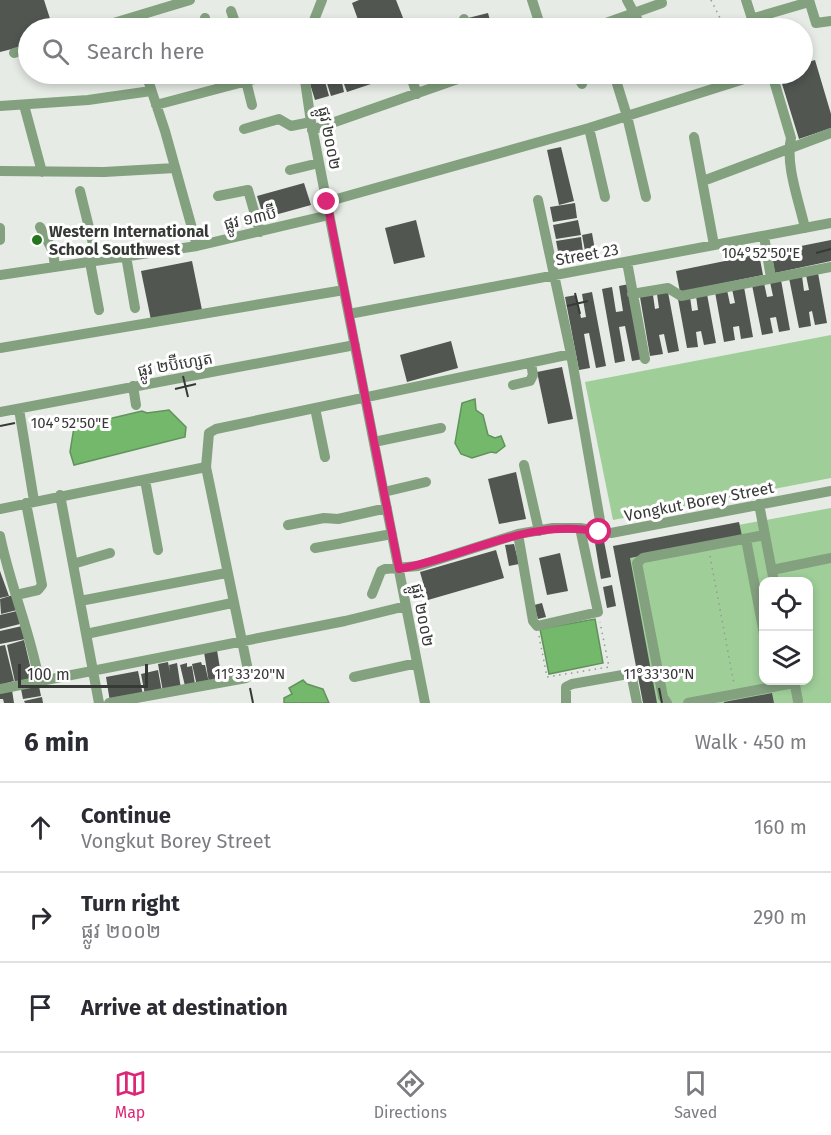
<!DOCTYPE html>
<html lang="en">
<head>
<meta charset="utf-8">
<style>
  body { margin:0; font-family:"Fira Sans","Noto Sans Khmer",sans-serif; background:#f7f7f7; color:#2b2b33 }
  .controls { position:absolute; right:18px; bottom:18px; display:grid; overflow:hidden; border-radius:12px; box-shadow:0 3px 9px #0003 }
  .controls button { width:54px; height:54px; display:grid; place-items:center; padding:0; border:0; border-bottom:2px solid #e1e1e2; background:#fff; color:#2b2b33; font:30px sans-serif }
  .scale { position:absolute; left:18px; bottom:15px; width:130px; box-sizing:border-box; padding-left:6px; border:3px solid #373937; border-top:0; font-size:16px; line-height:21px; white-space:nowrap; color:#373937; -webkit-text-stroke:4px #fff; paint-order:stroke }
  .stop { position:absolute; width:18px; height:18px; margin:-14px; border:4px solid #db2777; border-radius:50%; background:#fff }
  .stop.end { background:#db2777; border-color:#fff; box-shadow:0 2px 6px #0008 }
  .list { margin:0; padding:0; list-style:none }
  h2 { display:flex; justify-content:space-between; align-items:center; height:78px; margin:0; padding:0 24px; font-size:26px }
  h2 small { font-size:20px; font-weight:400; color:#7c7c81 }
  .list li { display:grid; grid-template-columns:39px 1fr auto; gap:18px; align-items:center; box-sizing:border-box; height:90px; padding:0 24px; border-top:2px solid #e1e1e2 }
  .list b { display:block; font-size:22px; white-space:nowrap }
  .list p { margin:0; font-size:20px; white-space:nowrap; color:#7c7c81 }
  .list em { font-size:20px; font-style:normal; color:#7c7c81 }
  .icon { flex:none; width:33px; height:33px; fill:none; stroke:currentColor; stroke-width:2; stroke-linecap:round; stroke-linejoin:round }
  .map { position:relative; flex:none; width:831px; height:703px; overflow:hidden }
  .search { position:absolute; background:#fff; box-shadow:0 3px 9px #0003; left:18px; right:18px; top:18px; height:66px; display:flex; align-items:center; gap:15px; box-sizing:border-box; padding:0 21px; border-radius:33px; color:#7c7c81; font-size:22px }
  .sheet { height:348px; background:#fff }
  nav { display:flex; justify-content:space-around; align-items:center; box-sizing:border-box; height:84px; border-top:2px solid #e1e1e2; background:#fff; font-size:16px; color:#7c7c81 }
  nav a { display:grid; justify-items:center; gap:3px }
  nav .on { color:#db2777 }
  .map>svg:first-child { display:block }
  .green { fill:#9fce99; fill-rule:evenodd }
  .water { fill:#73b86b; stroke:#61925b; stroke-width:1.5 }
  .building { fill:#515651 }
  .lines { fill:none; stroke-linecap:round; stroke-linejoin:round }
  .path { stroke:#969995; stroke-width:1.5; stroke-dasharray:1.5 4.5; stroke-linecap:butt }
  .minor { stroke:#83a07f; stroke-width:10 }
  .route { stroke:#db2777; stroke-width:8 }
  .ticks { fill:none; stroke:#373937; stroke-width:2 }
  .poi-dot { fill:#25751d; stroke:#fff; stroke-width:2 }
  .labels { text-anchor:middle; stroke-width:6; stroke-linejoin:round; paint-order:stroke }
  .street-label { font-size:16px; fill:#373937; stroke:#fff }
  .poi-label { font-size:16px; font-weight:bold; fill:#373937; stroke:#fff; text-anchor:start }
  .ticks-label { font-size:15px; text-anchor:middle; fill:#373937; stroke:#fff; stroke-width:6; stroke-linejoin:round; paint-order:stroke }
</style>
</head>
<body>
<div class="map">
<svg width="831" height="703" viewBox="0 0 831 703">
  <rect width="100%" height="100%" fill="#e6ebe5"/>
  <path class="green" d="M831 335V478L613 520 585 382Z
    M831 508V703H656L624 546ZM764 582H808V680H764Z"/>
  <path class="water" d="M475 399 476 410 483 415 488 435 495 438 501 436 505 446 496 453 491 452 472 458 461 454 455 443 462 403Z
    M169 410 186 427 185 437 74 465 70 452 74 427 142 411 147 413Z
    M595 619 603 663 549 674 540 629Z
    M303 680 307 684 323 689 329 703H284V698L292 694 289 688Z"/>
  <path class="building" d="M0 0H44L53 28H28V45L0 52Z
    M359 0H396L407 28H361L352 3Z
    M488 13 491 24 471 28 468 18Z
    M461 19 464 28H437L436 26Z
    M815 60 831 114V128L799 139 779 74H802V64Z
    M307 74H323L329 96 315 100Z
    M324 74H339L341 80 340 74H371L342 83 344 92 331 96Z
    M375 74 377 82 347 92 344 84Z
    M561 147 574 201 559 205 547 150Z
    M304 183 311 205 264 218 257 196Z
    M575 203 577 218 553 222 550 207Z
    M416 220 425 257 394 264 385 228Z
    M578 220 581 235 556 239 553 225Z
    M592 233 595 250 585 251 582 235Z
    M581 237 583 252 559 256 556 241Z
    M831 240V261L775 273 771 252Z
    M759 254 763 275 680 292 676 271Z
    M192 261 202 310 151 320 141 271Z
    M818 273 827 323 815 325 812 311 809 312 811 326 799 328 789 278 802 276 804 291 809 290 806 275Z
    M781 280 790 330 779 332 776 317 770 318 773 333 762 335 752 285 764 283 767 297 773 296 770 282Z
    M629 284 643 359 632 361 625 326 619 327 625 361 615 363 602 289 612 287 616 312 623 311 619 286Z
    M744 287 753 337 741 339 739 326 733 327 735 340 724 342 715 292 727 290 730 304 735 303 732 289Z
    M592 292 606 366 596 368 589 333 584 334 590 368 579 370 565 297 576 295 581 318 586 317 582 294Z
    M668 292 679 351 668 353 664 334 659 335 663 354 650 356 640 297 653 295 655 309 659 308 657 294Z
    M707 294 716 343 704 345 701 331 696 332 698 347 687 348 678 299 690 297 692 311 698 310 696 296Z
    M451 341 458 368 407 382 400 355Z
    M562 367 573 419 548 424 537 372Z
    M516 472 526 519 499 524 488 479Z
    M739 522 742 536 630 558 657 703H643L613 546Z
    M604 541 611 577 601 579 595 543Z
    M514 544 519 564 509 566 505 545Z
    M496 550 504 578 428 600 420 572Z
    M560 553 568 591 547 595 539 558Z
    M0 571 9 596 0 598Z
    M612 585 616 606 607 608 603 587Z
    M13 595 17 610 1 614 0 599Z
    M542 603 546 617 538 619 534 605Z
    M17 611 20 624 0 629V615Z
    M22 626 25 639 0 644V631Z
    M24 640 33 678 15 682 7 645Z
    M5 645 14 681 0 685V646Z
    M217 650 222 681 209 683 204 652Z
    M168 662 170 672 169 665 177 663 181 689 163 692 158 664Z
    M201 662 202 665H205L209 683 197 686 192 664Z
    M187 663V667L192 666 195 684 185 686 180 665Z
    M158 670 162 692 145 695 141 674Z
    M138 671 143 695 110 702 106 677Z
    M39 686 41 696 23 699 21 689Z
    M12 690 14 703H4L3 699H0V693Z
    M772 693 774 703H724V702Z
    M42 697 43 703H25L24 701Z"/>
  <g class="lines">
    <path class="path" d="M711 0 725 28
      M710 556 734 684
      M539 636 547 677 609 667 600 622"/>
    <path class="minor" d="M532 0 541 28
      M627 0 642 28
      M746 0 755 28
      M809 0 816 23 831 21
      M231 11 237 28
      M205 18 207 28
      M464 19 467 28
      M751 19 809 2
      M97 28 190 0
      M311 28 322 0
      M592 28 662 3
      M14 53 28 49
      M146 74 165 131 197 246
      M304 74 311 122 425 703
      M410 74 417 94
      M576 74 582 84
      M614 74 627 116 646 197
      M772 74 791 138C785 165 799 201 805 228
      M246 81 252 105
      M412 81 428 74
      M24 105 42 172
      M156 105 273 74
      M0 106 88 100 151 91
      M589 128 605 197
      M244 129 279 119 291 126 311 122
      M312 130 472 74
      M694 137 714 245
      M290 170 319 163
      M0 171 104 172 175 168
      M703 181 831 133
      M80 191 97 260
      M218 196 248 190 260 232
      M538 200 571 354 602 532
      M326 202 589 128 760 74
      M40 227 53 251 55 267
      M764 236 771 278
      M0 240V228
      M126 256 135 308
      M90 262 99 310
      M627 262 645 359
      M0 275 197 246 329 215
      M632 294 668 288 681 296 831 267
      M349 314 831 223
      M0 348 344 290
      M513 385 530 381 533 375 531 363
      M133 386 136 405
      M315 408 325 457
      M19 409 34 501
      M0 412 355 345
      M374 442 441 428
      M524 465 539 531
      M145 480 158 550
      M384 492 426 482
      M60 495 99 703
      M759 504 774 582
      M0 509 206 467
      M288 525 324 518 338 519 387 508
      M518 534 533 621 537 626 598 612 580 528
      M0 536C10 585 30 631 39 680
      M746 539 764 634
      M315 548 392 534
      M73 564 110 553
      M772 570 831 558
      M372 594 381 571 385 569 418 566 518 534 553 528H580L611 533 831 491
      M16 595 38 590 42 585 26 503
      M80 601 226 573
      M86 634 232 603
      M354 677 417 663
      M794 680 798 701
      M0 689 345 621 406 606
      M109 703 246 678 249 675 206 467 209 433 216 429 571 354
      M566 703V687L572 684 628 674 632 678 637 703
      M667 703 663 697 637 563 643 558 765 535
      M688 703 794 683"/>
  </g>
  <g class="lines">
    <path class="route" d="M327 202 399 569C466 557 530 517 599 532"/>
  </g>
  <path class="ticks" d="M816 253 831 249M575 293 580 314M567 306 588 301M183 376 188 397M175 389 196 384M0 426 15 423M250 688 253 703M659 688 662 703"/>
  <circle class="poi-dot" cx="37" cy="240" r="6"/>
  <g class="labels">
    <g class="street-label">
      <text transform="translate(330 138) rotate(79)" y="6">ផ្លូវ ២០០២</text>
      <text transform="translate(250 218) rotate(-13)" y="6">ផ្លូវ ១៣ប៊ី</text>
      <text transform="translate(587 254) rotate(-10)" y="6">Street 23</text>
      <text transform="translate(175 364) rotate(-10)" y="6">ផ្លូវ ២ប៊ីហ្សេត</text>
      <text transform="translate(699 501) rotate(-11)" y="6">Vongkut Borey Street</text>
      <text transform="translate(423 615) rotate(79)" y="6">ផ្លូវ ២០០២</text>
    </g>
    <g class="poi-label">
      <text x="49" y="237">Western International<tspan x="49" dy="18">School Southwest</tspan></text>
    </g>
  </g>
  <g class="ticks-label">
    <text x="761" y="258">104°52'50"E</text>
    <text x="70" y="428">104°52'50"E</text>
    <text x="250" y="679">11°33'20"N</text>
    <text x="659" y="679">11°33'30"N</text>
  </g>
</svg>
<div class="controls">
<button><svg class="icon" aria-label="locate" viewBox="0 0 24 24"><circle cx="12" cy="12" r="6"/><path d="M12 2v4M12 18v4M2 12h4M18 12h4"/></svg></button>
<button><svg class="icon" aria-label="layers" viewBox="0 0 24 24"><path d="M12 4l9 5-9 5-9-5zM3 14l9 5 9-5"/></svg></button>
</div>
<div class="scale">100 m</div>
<div class="stop" style="left:599px;top:532px"></div>
<div class="stop end" style="left:327px;top:202px"></div>
<div class="search"><svg class="icon" aria-label="search" viewBox="0 0 24 24"><circle cx="10" cy="10" r="6"/><path d="M15 15l6 6"/></svg>Search here</div>
</div>
<section class="sheet">
<h2>6 min<small>Walk · 450 m</small></h2>
<ul class="list">
<li><svg class="icon" aria-label="ahead" viewBox="0 0 24 24"><path d="M12 20V5M6 11l6-6 6 6"/></svg><div><b>Continue</b><p>Vongkut Borey Street</p></div><em>160 m</em></li>
<li><svg class="icon" aria-label="right" viewBox="0 0 24 24"><path d="M7 20v-9h11M14 6l5 5-5 5"/></svg><div><b>Turn right</b><p>ផ្លូវ ២០០២</p></div><em>290 m</em></li>
<li><svg class="icon" aria-label="arrive" viewBox="0 0 24 24"><path d="M6 21V4h12l-3 4 3 4H6"/></svg><div><b>Arrive at destination</b></div></li>
</ul>
</section>
<nav>
<a class="on"><svg class="icon" aria-label="map" viewBox="0 0 24 24"><path d="M3 6l6-2 6 2 6-2v14l-6 2-6-2-6 2zM9 4v14M15 6v14"/></svg>Map</a>
<a><svg class="icon" aria-label="directions" viewBox="0 0 24 24"><path d="M12 3l9 9-9 9-9-9zM9 14v-3h6M13 9l2 2-2 2"/></svg>Directions</a>
<a><svg class="icon" aria-label="saved" viewBox="0 0 24 24"><path d="M7 4h10v16l-5-4-5 4z"/></svg>Saved</a>
</nav>
</body>
</html>
